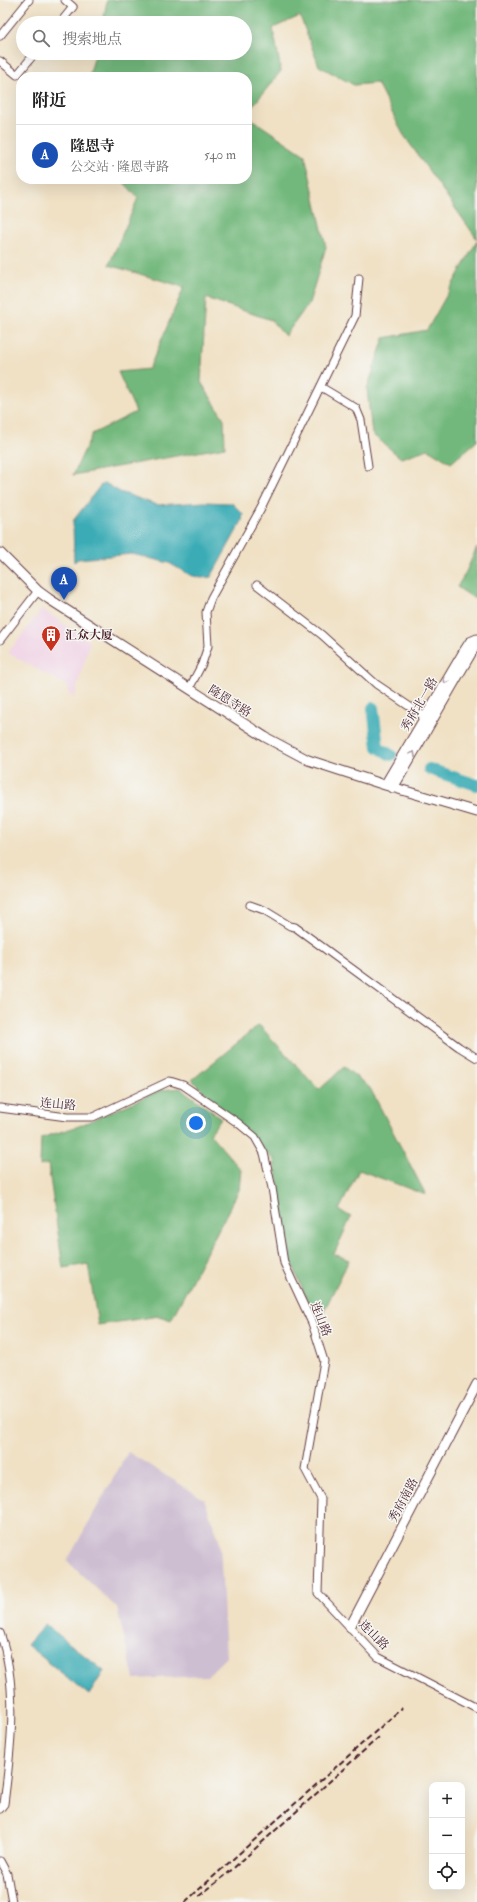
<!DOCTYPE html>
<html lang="zh">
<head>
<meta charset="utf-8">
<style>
  body { margin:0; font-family:"IM FELL Double Pica","Noto Serif SC",serif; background:#f6f6f6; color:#222 }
  .controls { position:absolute; right:12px; bottom:12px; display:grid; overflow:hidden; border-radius:8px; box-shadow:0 4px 16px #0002 }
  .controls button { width:36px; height:36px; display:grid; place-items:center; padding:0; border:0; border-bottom:1px solid #e0e0e0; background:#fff; color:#222; font:20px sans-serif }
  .you { position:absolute; left:196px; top:1123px; width:14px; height:14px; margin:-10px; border:3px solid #fff; border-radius:50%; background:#1a73e8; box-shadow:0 0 0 6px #1a73e833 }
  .badge { display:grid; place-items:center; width:26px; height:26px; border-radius:50%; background:#2563eb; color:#fff; font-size:13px; font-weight:700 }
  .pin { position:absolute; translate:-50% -33px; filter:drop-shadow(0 1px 2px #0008) }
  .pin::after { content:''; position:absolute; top:21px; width:14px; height:12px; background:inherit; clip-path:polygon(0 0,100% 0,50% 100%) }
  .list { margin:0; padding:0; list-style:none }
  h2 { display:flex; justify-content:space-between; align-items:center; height:52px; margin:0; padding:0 16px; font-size:17px }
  h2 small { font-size:13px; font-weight:400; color:#767676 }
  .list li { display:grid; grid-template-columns:26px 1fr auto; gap:12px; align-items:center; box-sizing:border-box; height:60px; padding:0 16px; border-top:1px solid #e0e0e0 }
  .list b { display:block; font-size:15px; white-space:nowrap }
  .list p { margin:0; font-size:13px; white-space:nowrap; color:#767676 }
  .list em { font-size:13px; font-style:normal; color:#767676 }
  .icon { flex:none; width:22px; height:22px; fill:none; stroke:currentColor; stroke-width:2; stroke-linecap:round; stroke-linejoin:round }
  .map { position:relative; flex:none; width:477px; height:1902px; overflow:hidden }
  .search { position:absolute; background:#fff; box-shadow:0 4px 16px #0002; left:16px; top:16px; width:236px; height:44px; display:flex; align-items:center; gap:10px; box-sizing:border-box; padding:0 14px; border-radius:22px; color:#767676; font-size:15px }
  .panel { position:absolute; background:#fff; box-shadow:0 4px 16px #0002; left:16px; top:72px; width:236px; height:112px; border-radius:16px }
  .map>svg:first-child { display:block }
  .built { fill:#f0d0e5 }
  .industrial { fill:#cebed2 }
  .forest { fill:#72b87c; stroke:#5e6c54 }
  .water { fill:#3bacb5; stroke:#426670 }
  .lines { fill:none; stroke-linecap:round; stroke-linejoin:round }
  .river { stroke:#3bacb5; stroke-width:12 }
  .minor-casing { stroke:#633c42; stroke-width:9 }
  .tertiary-casing { stroke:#633c42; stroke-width:11 }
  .minor { stroke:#fff; stroke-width:7 }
  .tertiary { stroke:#fff; stroke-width:9 }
  .rail { stroke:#4a1f2b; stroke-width:2; stroke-dasharray:6 3; stroke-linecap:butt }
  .oneway { stroke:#ae9aa0 }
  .labels { text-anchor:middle; stroke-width:3; stroke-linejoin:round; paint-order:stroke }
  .poi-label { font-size:12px; font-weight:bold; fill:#4a1f2b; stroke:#f6f6f2; text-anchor:start }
  .street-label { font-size:12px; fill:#4a1f2b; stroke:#f6f6f2 }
</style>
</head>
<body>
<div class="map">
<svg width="477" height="1902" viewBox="0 0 477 1902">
  <rect width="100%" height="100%" fill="#f6f6f2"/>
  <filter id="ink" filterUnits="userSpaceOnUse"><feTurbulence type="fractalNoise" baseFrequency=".025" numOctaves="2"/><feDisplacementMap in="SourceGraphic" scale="8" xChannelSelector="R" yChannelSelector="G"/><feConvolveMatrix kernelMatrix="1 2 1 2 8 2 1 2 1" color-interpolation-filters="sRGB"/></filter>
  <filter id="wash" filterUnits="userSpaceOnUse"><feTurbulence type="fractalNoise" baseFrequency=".012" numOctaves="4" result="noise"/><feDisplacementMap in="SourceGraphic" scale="16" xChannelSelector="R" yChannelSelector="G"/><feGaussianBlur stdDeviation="0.9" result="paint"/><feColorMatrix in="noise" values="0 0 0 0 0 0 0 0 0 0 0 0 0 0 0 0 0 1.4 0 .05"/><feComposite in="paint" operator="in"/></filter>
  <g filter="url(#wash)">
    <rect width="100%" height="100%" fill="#f0e1c5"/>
    <path class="built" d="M42 609 90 642 74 698 67 691 69 687 8 653Z"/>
    <path class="industrial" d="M128 1452 204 1499 220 1542 226 1657 207 1676 134 1679 117 1608 67 1561Z"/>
    <path class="forest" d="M107 0H477V239L403 134 377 83 354 85 319 66 300 16 273 28 281 71 247 113V77H89L94 58 98 53H245V23H103Z
      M247 116 305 155 326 247 309 303 285 336 271 320 206 298 201 382 224 419 225 447 73 475 92 434 136 412 118 372 149 369 184 287 109 265 138 198 121 179H247Z
      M477 241V441L451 463 428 449 401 458 372 434 367 389 384 338 427 330Z
      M477 547V595L475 599 457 587 465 574Z
      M259 1025 319 1090 344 1067 370 1088 426 1195 359 1170 339 1210 351 1217 334 1254 349 1260 317 1325 291 1261 274 1160 192 1080Z
      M180 1088 221 1118 210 1134 241 1170 239 1190 171 1320 159 1316 98 1325 88 1264 63 1268 48 1164 40 1166 41 1138 79 1126 161 1090Z"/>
    <path class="water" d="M105 483 120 492 157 505 204 502 232 503 243 514 242 521 211 577 201 578 190 575 169 563 132 554 78 559 74 562 73 521 100 486Z
      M45 1624 104 1671 89 1695 27 1645Z"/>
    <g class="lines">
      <path class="river" d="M373 708 378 747 391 755
        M429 769 477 785"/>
    </g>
  </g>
  <g filter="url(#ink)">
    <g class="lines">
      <g class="minor-casing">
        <path id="minor" d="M60 23 73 7 65 0
          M0 36 29 0
          M0 61 17 75 35 53
          M321 387 356 408 361 420 368 466
          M257 585 322 635 376 684 425 717
          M0 640 38 591
          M189 689 202 664 208 646 206 612 211 598 261 508 355 316 359 278
          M250 905 264 910 290 926 295 927 459 1047 477 1058
          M0 1108 67 1117H93L170 1081 183 1085 238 1123 255 1137 264 1153 272 1188 284 1263 312 1323 324 1361 305 1469 321 1499 318 1593 378 1657 477 1708
          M0 1633C19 1686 11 1749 4 1804L0 1809
          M0 1861 7 1874 12 1902"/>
      </g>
      <g class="tertiary-casing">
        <path id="tertiary" d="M0 553 38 591 49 599 265 737 308 760 385 785 477 812
          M385 785 463 653 470 642 477 639
          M393 788 477 643
          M350 1627 477 1384"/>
      </g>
      <use href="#minor" class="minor"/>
      <use href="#tertiary" class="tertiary"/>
      <path class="rail" d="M199 1896 227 1874 379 1737
        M185 1902 402 1708"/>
    </g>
    <defs><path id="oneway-chevron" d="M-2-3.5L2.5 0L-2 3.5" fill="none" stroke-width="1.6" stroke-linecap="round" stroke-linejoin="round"/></defs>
    <g class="oneway">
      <use href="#oneway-chevron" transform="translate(446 681) rotate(120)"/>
      <use href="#oneway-chevron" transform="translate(413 754) rotate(-60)"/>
    </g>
  </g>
  <defs>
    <g id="building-pin" transform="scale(1)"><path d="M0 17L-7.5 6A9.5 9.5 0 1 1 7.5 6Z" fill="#c8321e" stroke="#f6f6f2"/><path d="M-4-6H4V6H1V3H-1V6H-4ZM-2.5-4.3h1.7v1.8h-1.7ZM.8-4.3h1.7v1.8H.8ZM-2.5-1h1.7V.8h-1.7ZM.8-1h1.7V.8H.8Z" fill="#fff"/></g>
  </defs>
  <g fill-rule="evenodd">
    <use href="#building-pin" x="51" y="635"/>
  </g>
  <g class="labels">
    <g class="poi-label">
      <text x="65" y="639">汇众大厦</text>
    </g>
    <g class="street-label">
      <text transform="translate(230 701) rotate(32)" y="4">隆恩寺路</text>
      <text transform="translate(419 704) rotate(-60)" y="4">秀府北一路</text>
      <text transform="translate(58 1104) rotate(5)" y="4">连山路</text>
      <text transform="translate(321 1319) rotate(69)" y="4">连山路</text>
      <text transform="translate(403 1500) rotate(-62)" y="4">秀府南路</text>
      <text transform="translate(374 1635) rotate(45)" y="4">连山路</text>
    </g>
  </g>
</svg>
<div class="controls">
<button>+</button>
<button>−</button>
<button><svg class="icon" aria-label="locate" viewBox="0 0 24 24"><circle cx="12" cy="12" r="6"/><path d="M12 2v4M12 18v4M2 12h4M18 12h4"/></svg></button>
</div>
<div class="you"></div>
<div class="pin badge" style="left:64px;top:600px;background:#1a4fb4">A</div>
<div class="search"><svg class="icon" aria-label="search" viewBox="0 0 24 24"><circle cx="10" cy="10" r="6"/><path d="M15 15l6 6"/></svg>搜索地点</div>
<section class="panel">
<h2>附近<small></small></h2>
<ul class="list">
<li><span class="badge" style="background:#1a4fb4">A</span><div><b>隆恩寺</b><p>公交站 · 隆恩寺路</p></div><em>540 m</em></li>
</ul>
</section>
</div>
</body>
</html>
